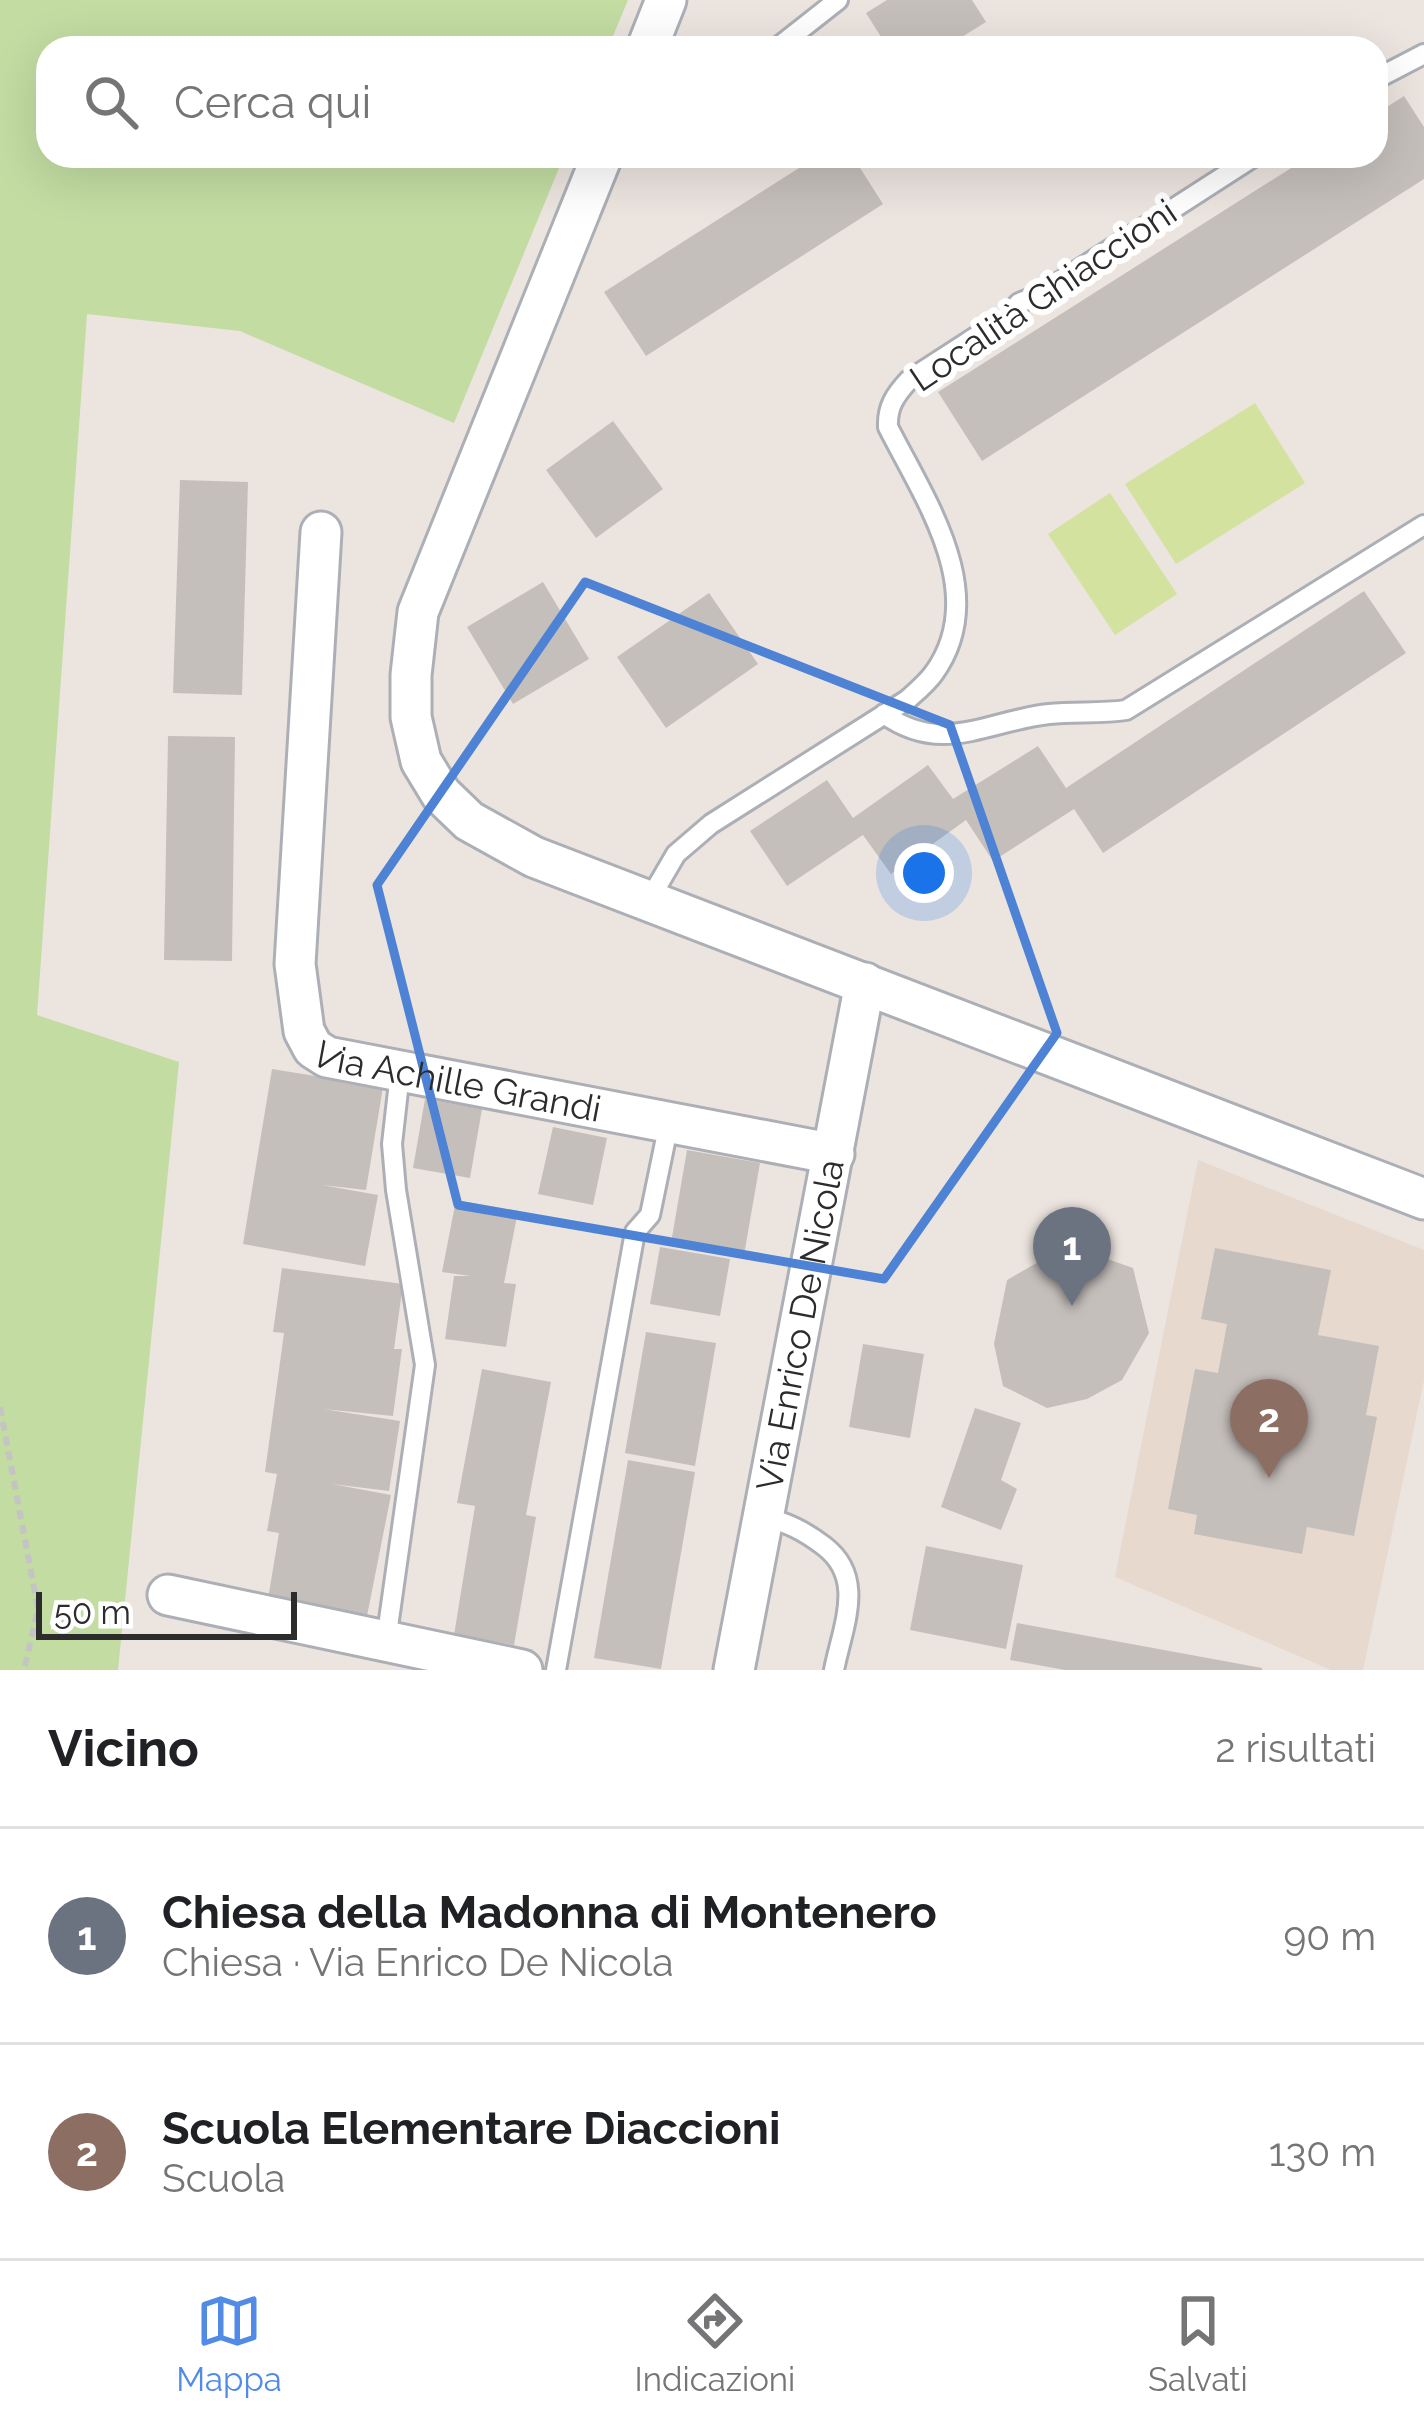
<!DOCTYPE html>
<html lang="it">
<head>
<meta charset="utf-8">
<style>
  body { margin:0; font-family:Raleway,sans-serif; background:#f6f6f6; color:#202124 }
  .scale { position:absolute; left:36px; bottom:30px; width:261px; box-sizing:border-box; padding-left:12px; border:6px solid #2c2c2c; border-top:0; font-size:33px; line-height:42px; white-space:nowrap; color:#2c2c2c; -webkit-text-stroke:9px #fff; paint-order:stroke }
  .you { position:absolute; left:924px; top:873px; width:42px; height:42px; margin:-30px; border:9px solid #fff; border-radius:50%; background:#1a73e8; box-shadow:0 0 0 18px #1a73e833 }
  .badge { display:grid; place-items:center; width:78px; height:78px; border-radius:50%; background:#518be7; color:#fff; font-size:39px; font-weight:700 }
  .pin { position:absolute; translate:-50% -99px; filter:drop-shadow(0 3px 6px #0008) }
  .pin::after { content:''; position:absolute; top:63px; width:42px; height:36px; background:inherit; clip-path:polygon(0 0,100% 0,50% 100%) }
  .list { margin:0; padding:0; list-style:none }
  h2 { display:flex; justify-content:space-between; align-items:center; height:156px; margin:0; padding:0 48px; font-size:51px }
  h2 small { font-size:39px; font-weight:400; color:#757577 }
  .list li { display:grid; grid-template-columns:78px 1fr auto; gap:36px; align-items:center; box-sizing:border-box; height:216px; padding:0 48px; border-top:3px solid #e0e0e0 }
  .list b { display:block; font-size:45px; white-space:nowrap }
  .list p { margin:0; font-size:39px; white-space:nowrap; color:#757577 }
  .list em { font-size:39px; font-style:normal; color:#757577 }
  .icon { flex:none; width:66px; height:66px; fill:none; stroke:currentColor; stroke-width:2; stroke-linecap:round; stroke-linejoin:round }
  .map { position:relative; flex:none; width:1424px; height:1670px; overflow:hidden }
  .search { position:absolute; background:#fff; box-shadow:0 12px 48px #0002; left:36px; right:36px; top:36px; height:132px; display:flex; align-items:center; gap:30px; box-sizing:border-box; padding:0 42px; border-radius:36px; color:#757577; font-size:45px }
  .sheet { height:588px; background:#fff }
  nav { display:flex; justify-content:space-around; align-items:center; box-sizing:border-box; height:168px; border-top:3px solid #e0e0e0; background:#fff; font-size:33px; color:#757577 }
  nav a { display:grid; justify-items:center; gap:6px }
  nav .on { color:#518be7 }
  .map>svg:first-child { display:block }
  .education { fill:#e7d9ce }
  .green { fill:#c2dca2 }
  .pitch { fill:#d3e29f }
  .building { fill:#c5bfbb }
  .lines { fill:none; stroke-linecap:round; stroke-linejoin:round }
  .lane-casing { stroke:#acb0b6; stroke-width:24 }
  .street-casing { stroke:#acb0b6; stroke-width:45 }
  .path { stroke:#c4c4c4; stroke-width:6; stroke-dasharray:9 6; stroke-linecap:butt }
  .lane { stroke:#fff; stroke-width:18 }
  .street { stroke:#fff; stroke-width:39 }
  .marked { fill:none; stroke:#4d82d4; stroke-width:9; stroke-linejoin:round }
  .labels { text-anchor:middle; stroke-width:12; stroke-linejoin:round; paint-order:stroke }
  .street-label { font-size:36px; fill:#2c2c2c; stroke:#fff }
</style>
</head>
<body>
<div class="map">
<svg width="1424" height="1670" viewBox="0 0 1424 1670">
  <rect width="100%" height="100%" fill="#ece4df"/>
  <path class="education" d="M1198 1160 1424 1250V1380L1363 1670H1331L1115 1577Z"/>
  <path class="green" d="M0 0H628L608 48H48V156H564L454 423 240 331 87 314 37 1015 179 1062 118 1670H0Z"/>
  <path class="pitch" d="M1255 403 1305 483 1176 564 1125 484Z
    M1110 493 1177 594 1115 635 1048 534Z"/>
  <path class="building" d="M887 0H972L986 22 944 48H888L866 13Z
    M1404 96 1424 127V179L982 461 938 392 1310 156H1376V114Z
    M818 156H862L855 160 883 204 646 356 604 292Z
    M613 421 663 489 596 538 546 470Z
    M180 480 248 482 242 695 173 693Z
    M543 582 589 659 513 704 467 627Z
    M1364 591 1406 653 1103 853 1074 809 993 861 966 820 891 874 863 835 787 886 750 831 827 780 853 818 928 765 953 799 1038 746 1066 788Z
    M709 593 758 664 666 728 617 657Z
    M168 736 235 737 232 961 164 960Z
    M272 1069 383 1087 366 1190 322 1185 378 1195 365 1266 243 1244Z
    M425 1099 482 1109 470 1178 413 1168Z
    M553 1127 607 1138 593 1205 538 1194Z
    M687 1150 760 1163 744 1255 671 1243Z
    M456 1200 518 1211 504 1283 516 1284 506 1347 445 1339 454 1276H470L442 1272Z
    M1068 1245 1133 1268 1149 1333 1122 1380 1087 1399 1047 1408 1003 1386 994 1344 1007 1280Z
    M660 1247 730 1259 720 1316 650 1304Z
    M1215 1248 1331 1270 1318 1335 1379 1346 1366 1415 1377 1417 1354 1536 1307 1527 1302 1554 1194 1534 1197 1515 1168 1509 1195 1369 1218 1373 1227 1324 1201 1319Z
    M282 1268 403 1284 394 1349H402L393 1416 323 1409 400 1421 389 1491 332 1484 391 1495 367 1616 268 1599 279 1533 267 1531 277 1474 265 1472 284 1333 273 1332Z
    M646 1332 716 1343 695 1466 625 1453Z
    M863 1344 924 1354 910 1438 849 1427Z
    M482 1369 551 1382 526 1515 536 1517 514 1645 454 1635 475 1506 457 1503Z
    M975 1408 1021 1423 1001 1480 1017 1489 1001 1530 941 1507Z
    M628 1460 695 1472 661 1669 594 1658Z
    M926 1546 1023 1565 1006 1649 910 1630Z
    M1017 1623 1262 1668V1670H1065L1010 1660Z"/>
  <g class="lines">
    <g class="lane-casing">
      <path id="lane" d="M777 48 838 0
        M1376 79 1424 54
        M884 714C942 756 990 720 1049 714 1075 711 1100 714 1126 710L1424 525
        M648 902 676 854 711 824 907 700C916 692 927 683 934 673 991 594 925 500 888 427 887 407 895 395 909 380L1008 316 1019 303 1041 294 1255 156
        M763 1517C787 1522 804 1531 824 1546 866 1578 843 1625 834 1670
        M386 1641 425 1365 396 1190 392 1144 400 1073
        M556 1670 635 1232 650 1215 669 1123"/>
    </g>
    <g class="street-casing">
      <g id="street">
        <path d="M647 48 666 0"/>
        <path d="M602 156 418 612 411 675V717L421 761 441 794 469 821 534 857 1424 1199"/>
        <path id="s1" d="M321 532 295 964 304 1031 313 1048 327 1057 834 1154"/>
        <path d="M168 1595 522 1670"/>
        <path id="s2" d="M734 1670 865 983"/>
      </g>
    </g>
    <path class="path" d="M0 1407 38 1609 24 1670"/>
    <use href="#lane" class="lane"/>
    <use href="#street" class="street"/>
  </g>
  <path class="marked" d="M585 582 950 725 1057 1033 884 1279 458 1205 377 885Z"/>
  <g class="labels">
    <g class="street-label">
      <text transform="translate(1043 295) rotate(-34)" y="13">Località Ghiaccioni</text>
      <text dy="13" stroke="none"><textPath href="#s1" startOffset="669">Via Achille Grandi</textPath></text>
      <text dy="13" stroke="none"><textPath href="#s2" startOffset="351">Via Enrico De Nicola</textPath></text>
    </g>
  </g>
</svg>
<div class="scale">50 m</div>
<div class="you"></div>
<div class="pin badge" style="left:1072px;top:1306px;background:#6b7280">1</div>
<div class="pin badge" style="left:1269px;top:1478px;background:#8d6e63">2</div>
<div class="search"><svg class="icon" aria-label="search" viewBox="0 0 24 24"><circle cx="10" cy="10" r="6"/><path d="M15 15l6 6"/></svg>Cerca qui</div>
</div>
<section class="sheet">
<h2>Vicino<small>2 risultati</small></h2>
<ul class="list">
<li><span class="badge" style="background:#6b7280">1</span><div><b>Chiesa della Madonna di Montenero</b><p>Chiesa · Via Enrico De Nicola</p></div><em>90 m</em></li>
<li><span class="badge" style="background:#8d6e63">2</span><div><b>Scuola Elementare Diaccioni</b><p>Scuola</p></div><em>130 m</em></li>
</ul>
</section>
<nav>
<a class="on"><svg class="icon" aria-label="map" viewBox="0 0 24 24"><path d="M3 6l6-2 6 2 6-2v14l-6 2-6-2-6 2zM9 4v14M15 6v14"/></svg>Mappa</a>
<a><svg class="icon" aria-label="directions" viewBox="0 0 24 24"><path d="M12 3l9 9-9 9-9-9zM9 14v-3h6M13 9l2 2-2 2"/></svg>Indicazioni</a>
<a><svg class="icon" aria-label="saved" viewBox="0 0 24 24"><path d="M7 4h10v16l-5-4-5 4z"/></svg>Salvati</a>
</nav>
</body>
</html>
